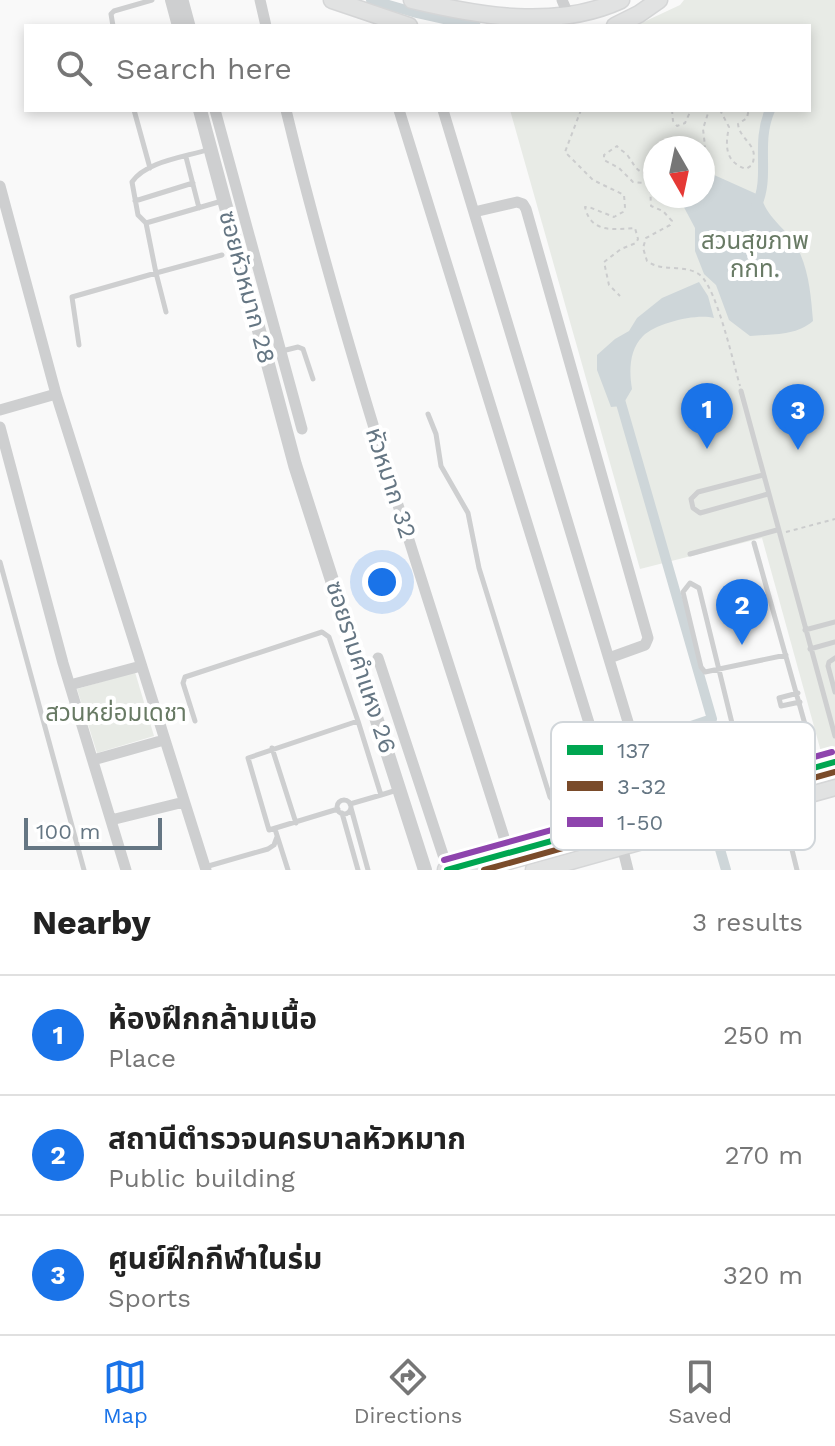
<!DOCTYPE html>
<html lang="en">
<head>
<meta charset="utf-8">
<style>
  body { margin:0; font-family:"Work Sans","Noto Sans Thai",sans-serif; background:#f2f2f2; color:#222 }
  .compass { position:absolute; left:643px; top:136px; width:72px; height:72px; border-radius:50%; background:#fff; box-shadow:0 4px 12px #0003; rotate:171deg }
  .scale { position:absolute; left:24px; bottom:20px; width:138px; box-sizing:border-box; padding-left:8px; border:4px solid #657683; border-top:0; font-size:22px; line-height:28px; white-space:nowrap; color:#657683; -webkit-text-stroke:6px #fff; paint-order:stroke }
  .you { position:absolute; left:382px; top:582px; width:28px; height:28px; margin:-20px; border:6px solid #fff; border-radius:50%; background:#1a73e8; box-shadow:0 0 0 12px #1a73e833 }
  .badge { display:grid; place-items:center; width:52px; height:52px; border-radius:50%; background:#1a73e8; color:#fff; font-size:26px; font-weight:700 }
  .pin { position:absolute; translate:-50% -66px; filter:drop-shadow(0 2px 4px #0008) }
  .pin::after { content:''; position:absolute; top:42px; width:28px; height:24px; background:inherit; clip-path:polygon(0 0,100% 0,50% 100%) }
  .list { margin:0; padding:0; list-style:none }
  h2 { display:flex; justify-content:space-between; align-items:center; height:104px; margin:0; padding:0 32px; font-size:34px }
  h2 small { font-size:26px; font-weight:400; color:#767676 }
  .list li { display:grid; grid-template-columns:52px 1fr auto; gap:24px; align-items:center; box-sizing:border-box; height:120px; padding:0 32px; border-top:2px solid #e0e0e0 }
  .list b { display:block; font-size:30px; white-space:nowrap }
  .list p { margin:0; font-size:26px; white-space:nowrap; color:#767676 }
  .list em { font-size:26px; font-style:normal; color:#767676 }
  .icon { flex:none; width:44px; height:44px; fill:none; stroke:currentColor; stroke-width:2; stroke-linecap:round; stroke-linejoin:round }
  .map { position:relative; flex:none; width:835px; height:870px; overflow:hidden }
  .search { position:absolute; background:#fff; box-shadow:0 4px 12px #0003; left:24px; right:24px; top:24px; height:88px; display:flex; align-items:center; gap:20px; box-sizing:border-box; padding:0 28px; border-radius:0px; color:#767676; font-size:30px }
  .sheet { height:464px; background:#fff }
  nav { display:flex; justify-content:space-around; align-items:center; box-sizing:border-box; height:112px; border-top:2px solid #e0e0e0; background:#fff; font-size:22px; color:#767676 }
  nav a { display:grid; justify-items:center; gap:4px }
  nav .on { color:#1a73e8 }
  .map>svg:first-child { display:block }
  .green { fill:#e8ebe6; fill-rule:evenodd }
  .water { fill:#ced6d9 }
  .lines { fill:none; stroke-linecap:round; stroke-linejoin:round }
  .canal { stroke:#ced6d9; stroke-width:10 }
  .secondary-casing { stroke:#d5d6d7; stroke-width:19 }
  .primary-casing { stroke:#d5d6d7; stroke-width:21 }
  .path { stroke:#cbcccd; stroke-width:2; stroke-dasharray:4 4; stroke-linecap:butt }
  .service { stroke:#cecfd0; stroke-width:5 }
  .minor { stroke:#cecfd0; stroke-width:11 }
  .tertiary { stroke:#cecfd0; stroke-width:14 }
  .secondary { stroke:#e1e2e2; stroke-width:16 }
  .primary { stroke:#e1e2e2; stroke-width:18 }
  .primary-bridge-casing { stroke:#d5d6d7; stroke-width:21; stroke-linecap:butt }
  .primary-bridge { stroke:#e1e2e2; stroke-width:18 }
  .bus-1-casing { stroke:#fff; stroke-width:12 }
  .bus-2-casing { stroke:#fff; stroke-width:12 }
  .bus-3-casing { stroke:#fff; stroke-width:12 }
  .bus-1 { stroke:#00a651; stroke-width:6 }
  .bus-2 { stroke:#7a4b2a; stroke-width:6 }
  .bus-3 { stroke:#8e44ad; stroke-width:6 }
  .labels { text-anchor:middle; stroke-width:8; stroke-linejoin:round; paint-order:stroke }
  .park-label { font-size:24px; fill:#687a64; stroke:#fff }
  .street-label { font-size:24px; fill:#657683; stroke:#fff }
  .key { fill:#fff; stroke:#d1d6da; stroke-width:2 }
  .key-label { font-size:22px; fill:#657683 }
</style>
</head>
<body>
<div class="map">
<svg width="835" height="870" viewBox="0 0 835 870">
  <rect width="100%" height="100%" fill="#f9f9f9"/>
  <path class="green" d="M684 0H835V755L823 759 762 538 640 569 510 110H809V26H635L680 5ZM655 148H703V196H655Z
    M135 672 154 736 97 753 77 689Z"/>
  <path class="water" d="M703 170 761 196C767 219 786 228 797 247 809 270 811 296 813 321 796 336 772 334 750 336L729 320 716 285 704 274 695 251V228L678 196H703Z
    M699 282 708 296 714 318C697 313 656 323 643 336 629 350 629 371 632 389L622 406 611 407 597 370V355L615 339 629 331 637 318 662 298Z"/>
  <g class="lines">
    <path class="canal" d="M371 0 413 12 476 26
      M756 207C771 176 755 145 770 110
      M618 393 712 719 685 728 703 788
      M713 825 726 870"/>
    <g class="secondary-casing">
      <path id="secondary" d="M332 0 409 26
        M412 0C479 16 556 30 621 0
        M615 26 639 14 659 0"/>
    </g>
    <g class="primary-casing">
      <path id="primary" d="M447 870 487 859
        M535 870 835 786"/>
    </g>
    <path class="path" d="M581 110 565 152 593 180 624 195 625 207 623 212 614 217 589 207H585C591 234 614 229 635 228L638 239 636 243 621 249 604 262 609 285 620 296
      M672 110 673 121 677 126 685 123 691 110
      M720 110 729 127C725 146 725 162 746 169L752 165C760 144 740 141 738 124L747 118 748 113 755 110
      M666 148 668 143 678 140 693 148
      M702 148 705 146 703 129 709 110
      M655 171C638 177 636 167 628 156 625 152 620 150 617 146L604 155V160L619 168 633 182 645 183 650 186 651 206 663 211 672 221 670 225 646 238 643 248 647 261C663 273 684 263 700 275 717 289 733 362 740 386
      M786 532 835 519"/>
    <path class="service" d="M113 26 111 14 114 11 152 0
      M134 110 150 168
      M210 149C186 157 146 161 132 182L138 215 146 223 222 201
      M186 157 199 208
      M135 201 193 183
      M146 223 156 273 222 255
      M79 345 72 297 156 273 166 312
      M282 351 298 347 303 349 313 379
      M741 391 835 736
      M428 414 436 434 441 466 468 513 479 568 550 797 558 806 568 837
      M763 475 698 492 691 499 693 508 700 513 768 494
      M754 543 817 767
      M690 554 777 530
      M0 562 84 870
      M805 630 835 622
      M810 649 835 642
      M835 658 829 662 828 666 835 692
      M798 693 779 698 781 706 800 702
      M195 721 183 683 185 677 322 632 329 637 358 721
      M732 723 699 588 690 583 683 592 701 667 705 672 786 655
      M755 739 759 752 768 750 775 779
      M272 748 296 823
      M768 750 809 738
      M337 807a7 7 0 1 1 14 0a7 7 0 1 1-14 0Z
      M350 804 381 795
      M781 805 797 870
      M351 808 368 870
      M338 809 269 830 248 758 358 721 381 795 397 790
      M342 813 358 870
      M275 829 288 870
      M205 867 268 849 274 845 277 837"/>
    <path class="minor" d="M183 0 190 26
      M260 0 266 26
      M562 0 568 14
      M215 110 302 429
      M286 110C347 362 431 606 509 853
      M399 110 620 823
      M443 110 638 755 677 807
      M0 186 56 394 206 870
      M474 212 517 202 523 204 526 209 648 638 645 645 609 658
      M0 410 56 394
      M0 427 63 663 126 870
      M378 658 448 870
      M70 685 141 666
      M93 760 164 740
      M111 820 184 802
      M622 846 628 870"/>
    <path class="tertiary" d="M172 0 179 26
      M200 110 295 465 425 870"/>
    <use href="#secondary" class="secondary"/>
    <use href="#primary" class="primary"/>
    <g class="primary-bridge-casing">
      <path id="primary-bridge" d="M472 870 835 769"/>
    </g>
    <use href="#primary-bridge" class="primary-bridge"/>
    <g class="bus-1-casing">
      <path id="bus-1" d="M447 870 835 762"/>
    </g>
    <g class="bus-2-casing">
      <path id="bus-2" d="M484 870 835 772"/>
    </g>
    <g class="bus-3-casing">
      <path id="bus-3" d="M444 860 832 752"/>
    </g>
    <use href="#bus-1" class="bus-1"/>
    <use href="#bus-2" class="bus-2"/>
    <use href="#bus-3" class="bus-3"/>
  </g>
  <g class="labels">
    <g class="park-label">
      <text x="755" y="249">สวนสุขภาพ<tspan x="755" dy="28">กกท.</tspan></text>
      <text x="116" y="721">สวนหย่อมเดชา</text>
    </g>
    <g class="street-label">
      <text transform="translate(247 287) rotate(75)" y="8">ซอยหัวหมาก 28</text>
      <text transform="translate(391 483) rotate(72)" y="8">หัวหมาก 32</text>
      <text transform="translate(361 667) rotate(72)" y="8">ซอยรามคำแหง 26</text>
    </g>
  </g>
  <rect x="551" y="722" width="264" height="128" rx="12" class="key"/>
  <rect x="567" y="745" width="36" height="10" fill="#00a651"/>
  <rect x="567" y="781" width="36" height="10" fill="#7a4b2a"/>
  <rect x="567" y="817" width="36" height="10" fill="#8e44ad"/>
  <g class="key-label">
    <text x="617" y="758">137</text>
    <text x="617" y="794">3-32</text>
    <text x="617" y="830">1-50</text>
  </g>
</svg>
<svg class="compass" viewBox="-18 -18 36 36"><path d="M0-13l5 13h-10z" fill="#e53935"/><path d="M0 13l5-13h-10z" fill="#767676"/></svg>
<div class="scale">100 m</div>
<div class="you"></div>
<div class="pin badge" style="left:707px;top:449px">1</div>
<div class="pin badge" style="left:742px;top:645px">2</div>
<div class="pin badge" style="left:798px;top:450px">3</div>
<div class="search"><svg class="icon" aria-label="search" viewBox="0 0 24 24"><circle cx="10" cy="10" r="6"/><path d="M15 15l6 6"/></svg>Search here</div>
</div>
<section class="sheet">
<h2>Nearby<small>3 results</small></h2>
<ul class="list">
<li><span class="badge">1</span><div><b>ห้องฝึกกล้ามเนื้อ</b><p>Place</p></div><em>250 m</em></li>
<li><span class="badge">2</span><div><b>สถานีตำรวจนครบาลหัวหมาก</b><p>Public building</p></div><em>270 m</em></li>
<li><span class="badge">3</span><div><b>ศูนย์ฝึกกีฬาในร่ม</b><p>Sports</p></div><em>320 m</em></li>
</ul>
</section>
<nav>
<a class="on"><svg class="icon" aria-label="map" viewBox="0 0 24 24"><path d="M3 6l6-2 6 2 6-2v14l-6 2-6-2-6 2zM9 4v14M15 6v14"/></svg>Map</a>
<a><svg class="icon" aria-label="directions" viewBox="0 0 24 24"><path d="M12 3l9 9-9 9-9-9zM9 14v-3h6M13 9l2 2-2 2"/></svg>Directions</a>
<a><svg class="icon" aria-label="saved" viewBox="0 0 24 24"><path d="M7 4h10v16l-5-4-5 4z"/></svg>Saved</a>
</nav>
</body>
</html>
